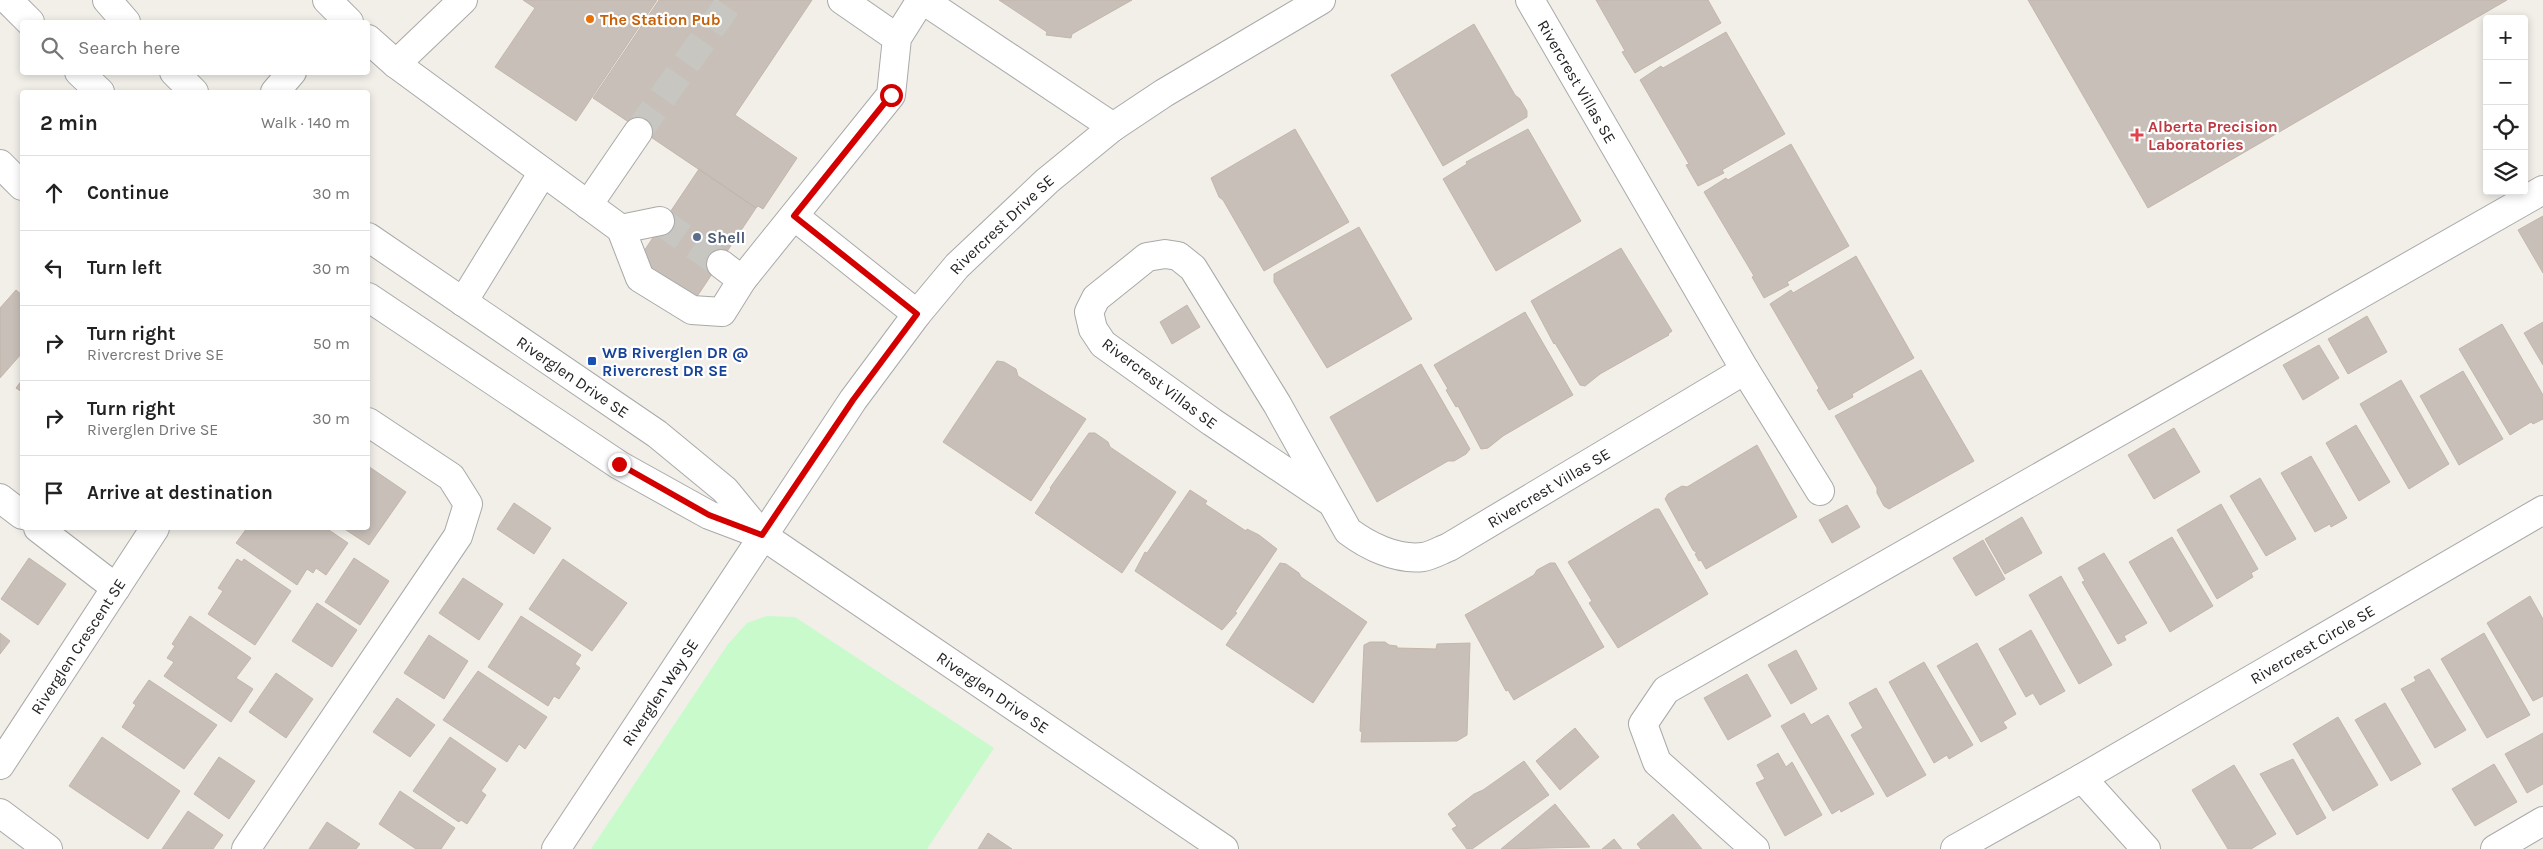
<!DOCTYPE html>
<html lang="en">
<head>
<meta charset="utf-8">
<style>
  body { margin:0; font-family:Karla,sans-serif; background:#f2f2f2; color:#222 }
  .controls { position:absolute; right:15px; top:15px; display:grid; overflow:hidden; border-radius:5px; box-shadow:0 2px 8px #0003 }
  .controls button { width:45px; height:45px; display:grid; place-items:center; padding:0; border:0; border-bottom:1px solid #e0e0e0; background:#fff; color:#222; font:25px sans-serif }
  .stop { position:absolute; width:15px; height:15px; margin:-11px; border:4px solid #d40000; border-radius:50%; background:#fff }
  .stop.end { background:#d40000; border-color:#fff; box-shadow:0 1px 5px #0008 }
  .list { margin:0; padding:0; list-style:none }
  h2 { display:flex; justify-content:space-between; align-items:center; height:65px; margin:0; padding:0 20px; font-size:21px }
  h2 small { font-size:16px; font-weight:400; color:#767676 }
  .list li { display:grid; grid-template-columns:32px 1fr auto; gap:15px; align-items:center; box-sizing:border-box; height:75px; padding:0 20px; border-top:1px solid #e0e0e0 }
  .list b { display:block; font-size:19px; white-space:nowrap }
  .list p { margin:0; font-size:16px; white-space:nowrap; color:#767676 }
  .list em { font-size:16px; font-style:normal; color:#767676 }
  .icon { flex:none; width:28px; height:28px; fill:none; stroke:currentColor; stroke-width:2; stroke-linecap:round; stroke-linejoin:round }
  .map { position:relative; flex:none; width:2543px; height:849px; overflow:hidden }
  .search { position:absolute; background:#fff; box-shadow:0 2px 8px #0003; left:20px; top:20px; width:350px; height:55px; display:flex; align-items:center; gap:12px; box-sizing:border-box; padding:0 18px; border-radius:5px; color:#767676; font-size:19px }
  .panel { position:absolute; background:#fff; box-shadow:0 2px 8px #0003; left:20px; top:90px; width:350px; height:440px; border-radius:5px }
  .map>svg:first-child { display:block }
  .park { fill:#c8facc }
  .building { fill:#c7bfb8; stroke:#c4b6ab }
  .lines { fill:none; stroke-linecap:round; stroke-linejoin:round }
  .minor-tunnel { stroke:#c8c6c1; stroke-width:28; stroke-dasharray:28 14; stroke-linecap:butt }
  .minor-casing { stroke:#a9a9a9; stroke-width:30 }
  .minor { stroke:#fff; stroke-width:28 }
  .route { stroke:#d40000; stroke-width:6 }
  .food-dot { fill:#e8710a; stroke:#fff; stroke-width:2 }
  .health-dot { fill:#e0444e; stroke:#fff; stroke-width:2 }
  .service-dot { fill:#5c6f8a; stroke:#fff; stroke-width:2 }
  .transit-dot { fill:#1a4fb4; stroke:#fff; stroke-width:2 }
  .labels { text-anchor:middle; stroke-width:4.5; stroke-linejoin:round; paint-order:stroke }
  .food-label { font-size:16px; font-weight:bold; fill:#c56008; stroke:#fff; text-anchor:start }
  .street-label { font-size:16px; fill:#222; stroke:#fff }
  .health-label { font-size:16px; font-weight:bold; fill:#be3a42; stroke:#fff; text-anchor:start }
  .service-label { font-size:16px; font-weight:bold; fill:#4e5e75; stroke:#fff; text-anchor:start }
  .transit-label { font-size:16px; font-weight:bold; fill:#164399; stroke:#fff; text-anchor:start }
</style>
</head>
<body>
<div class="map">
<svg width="2543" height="849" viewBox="0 0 2543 849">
  <rect width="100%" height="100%" fill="#f2efe9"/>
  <path class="park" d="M767 616 795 617 994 748 927 849H591L728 644 747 623Z"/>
  <path class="building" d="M523 0H657L576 121 495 67 535 8Z
    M659 0H812L735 115 797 158 763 209 758 206 756 208 593 98Z
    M999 0H1132L1072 34 1071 38 1046 35 1047 32Z
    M1596 0H1708L1721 23 1635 73 1622 52 1625 51Z
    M2028 0H2507L2148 208Z
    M1474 24 1515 95 1520 99 1527 111V117L1443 166 1391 75Z
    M1726 32 1785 134 1722 170 1724 173 1698 186 1686 165 1689 164 1640 80 1661 66 1663 68Z
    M1295 129 1349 222 1264 271 1223 200 1219 197 1211 178Z
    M1528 129 1581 221 1496 271 1443 179 1467 164 1466 162Z
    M1791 144 1849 246 1787 282 1789 285 1764 298 1752 277 1754 276 1704 192 1726 178 1728 180Z
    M699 169 756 208 696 298 638 260Z
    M2543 216V273L2518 230Z
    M1359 227 1412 319 1327 368 1274 282V274Z
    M1621 248 1672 331 1668 334 1669 335 1600 374 1585 386 1580 385 1555 343 1554 344 1531 301Z
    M1856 256 1914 358 1852 394 1853 397 1829 410 1817 390 1819 388 1770 304 1791 290 1793 293Z
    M16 290 22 295V353L0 378V308Z
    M1187 305 1200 327 1172 344 1160 322Z
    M1525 312 1573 395 1503 436 1488 448 1481 449 1458 406 1456 407 1446 390 1448 389 1434 365Z
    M2367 316 2387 352 2348 374 2328 339Z
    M2543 322V365L2524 333Z
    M2502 324 2543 395V419L2533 424 2531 422 2510 435 2459 349Z
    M2319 345 2339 378 2303 400 2283 365Z
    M997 361 1004 362 1016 369 1018 376 1086 419 1031 501 943 442Z
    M1421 364 1470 449 1466 454 1454 461H1448L1377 502 1330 417Z
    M1921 370 1974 461 1889 509 1884 506 1877 493V488L1835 416Z
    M2463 371 2503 439 2459 465 2420 396Z
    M22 380V392L16 388Z
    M2401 380 2449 464 2409 489 2360 404Z
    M2356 425 2390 482 2359 501 2326 443Z
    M2174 428 2200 472 2154 499 2128 455Z
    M1089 433H1095L1108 442 1110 447 1176 492 1122 573 1035 513 1051 489 1050 488Z
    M1757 445 1797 517 1706 569 1701 560 1699 561 1695 554 1697 553 1693 550 1665 499 1668 494 1682 486 1687 487Z
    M2311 456 2347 518 2331 527 2330 524 2315 532 2281 473Z
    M368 466 406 492 369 545 343 528H368Z
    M2260 478 2296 539 2266 556 2230 496Z
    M1190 490 1207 501 1205 504 1246 531 1247 529 1259 535 1277 549 1235 612 1237 613 1222 630 1135 571 1145 552 1147 553Z
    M514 503 551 528 534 554 497 529Z
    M2221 504 2258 569 2251 573 2253 577 2217 599 2177 530Z
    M1847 505 1860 527 1832 543 1819 520Z
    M1655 509H1659L1708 594 1618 648 1589 603 1592 601 1568 562Z
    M2022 517 2042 553 2005 574 1985 539Z
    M247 528H326L348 543 326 575 316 568 313 573 307 569 297 585 236 543Z
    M2172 537 2213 606 2170 632 2129 562Z
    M1983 540 2005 579 1976 596 1953 558Z
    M2104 553 2147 623 2124 636 2126 640 2118 644 2082 582 2085 581 2078 568Z
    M29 558 66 584 38 625 1 599Z
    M354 558 389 581 360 625 325 602Z
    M237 559 242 562 244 559 291 591 255 645 208 614 223 591 218 588Z
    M563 559 627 603 592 651 529 609Z
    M1280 563 1286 564 1299 573 1301 577 1367 622 1313 703 1226 645Z
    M1550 563H1555L1604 647 1514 700 1508 690 1506 691 1465 615 1534 575 1537 570Z
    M2061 576 2112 665 2079 684 2029 595Z
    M463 578 503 604 479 640 439 613Z
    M2530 596 2543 619V696L2533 701 2487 623Z
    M317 603 357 630 332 667 292 641Z
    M190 616 251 658 236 678 253 689 231 722 164 676 174 662 167 658 175 646 172 644Z
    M521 616 581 655 575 664 580 668 559 699 554 696 548 706 488 667Z
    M2031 630 2065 691 2040 705 2033 693 2026 697 1999 649Z
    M0 633 10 641 0 654Z
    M2484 633 2530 715 2487 738 2441 659Z
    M429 635 468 661 444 699 404 673Z
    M1370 642H1385L1389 645 1397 646V648L1436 649 1437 644 1470 643 1467 735 1457 741 1361 742 1362 732 1360 731 1364 645Z
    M1977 643 2016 714 2003 722 2007 728 1981 742 1937 666Z
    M1796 650 1817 689 1791 704 1768 665Z
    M1924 662 1973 745 1949 759 1947 755 1934 763 1889 682Z
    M2429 669 2466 730 2435 748 2401 689 2416 681 2414 677Z
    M478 671 547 717 525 749 519 744 507 762 443 720Z
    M276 673 313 699 286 738 249 712Z
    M1747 674 1771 716 1728 740 1704 698Z
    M149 680 217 725 184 769 122 727 136 705 133 703Z
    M1876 688 1926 775 1887 797 1851 735 1863 728 1849 703Z
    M397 698 435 725 410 757 373 732Z
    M2385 703 2421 764 2391 781 2355 720Z
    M1804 713 1811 725 1828 715 1874 794 1841 812 1840 809 1832 814 1781 726Z
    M2338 717 2378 785 2333 811 2293 744Z
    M1575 728 1599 757 1560 790 1536 761Z
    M2543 733V784L2527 793 2505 754Z
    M102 737 180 791 148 839 69 786Z
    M450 737 496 769 481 791 486 795 467 824 461 820 459 822 413 791Z
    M1778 753 1786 767 1792 762 1822 815 1785 836 1756 783 1765 779 1757 765Z
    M219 757 255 781 229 819 194 794Z
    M2293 759 2326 818 2297 835 2260 774Z
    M1524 761 1549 795 1472 849H1467L1452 829 1457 826 1448 814 1474 794 1483 790Z
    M2494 764 2517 802 2475 826 2452 789Z
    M2234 765 2276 834 2251 849H2228L2192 790Z
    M400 791 455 828 441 849H416L379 824Z
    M1555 804 1590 847 1501 849Z
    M188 811 223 835 213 849H162Z
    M1673 814 1702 849H1641L1637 844Z
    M327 822 360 844 356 849H309Z
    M988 833 1012 849H978Z
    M1614 839 1622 849H1602Z"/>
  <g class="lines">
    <path class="minor-tunnel" d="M638 132 731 0
      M660 221 721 264"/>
    <g class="minor-casing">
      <g id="minor">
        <path d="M8 0 30 22"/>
        <path d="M107 0 126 22"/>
        <path d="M327 0 349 22"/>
        <path d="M842 0 897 38"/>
        <path d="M923 0 1113 127"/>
        <path id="s1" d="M1530 0 1745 370 1820 491"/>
        <path d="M368 39 396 64 621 229 640 278 692 310 722 312 742 280 891 95 897 38 921 0"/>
        <path d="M396 64 463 0"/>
        <path d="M79 72 100 92"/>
        <path d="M174 72 194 92"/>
        <path d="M275 92 292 72"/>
        <path d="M0 164 22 186"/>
        <path d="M588 205 638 132"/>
        <path d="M794 216 917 314"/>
        <path d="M621 229 660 221"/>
        <path id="s2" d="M368 237 657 434 725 490 761 534"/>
        <path d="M721 264 742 280"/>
        <path id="s3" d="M368 297 619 465 709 515 762 535 1224 849"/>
        <path d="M463 302 543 172"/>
        <path d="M0 498 22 515"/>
        <path id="s4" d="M1331 502 1212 422 1103 344 1093 329 1089 312 1096 298 1147 257 1165 254 1178 256 1193 268 1277 404 1348 531C1368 546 1396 560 1423 557 1431 556 1441 550 1449 547L1745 370"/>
        <path d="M38 528 116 588"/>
        <path id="s5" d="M0 765 155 528"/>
        <path d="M2082 778 2146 849"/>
        <path d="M0 813 48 849"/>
        <path d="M246 849 458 536 468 504 451 477 368 422"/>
        <path id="s6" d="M556 849 853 400 917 314 957 266 1047 181 1113 127 1164 93 1321 0"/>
        <path d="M1755 849 1657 762 1643 724 1666 690 2543 190"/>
        <path id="s7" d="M1955 849 2082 778 2543 510"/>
        <path d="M2495 849 2543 821"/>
      </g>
    </g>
    <use href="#minor" class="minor"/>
  </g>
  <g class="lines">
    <path class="route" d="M619 464 709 515 762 535 853 400 917 314 794 216 891 95"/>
  </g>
  <circle class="food-dot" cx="590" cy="19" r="5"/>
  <path class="health-dot" d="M2134.5 127.5h5v5h5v5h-5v5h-5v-5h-5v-5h5z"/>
  <circle class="service-dot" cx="697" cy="237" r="5"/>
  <rect class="transit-dot" x="587" y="356" width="10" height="10" rx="2.5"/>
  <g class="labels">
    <g class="food-label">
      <text x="600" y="25">The Station Pub</text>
    </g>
    <g class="street-label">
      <text dy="6" stroke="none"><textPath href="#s1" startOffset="94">Rivercrest Villas SE</textPath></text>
      <text dy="6" stroke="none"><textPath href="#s6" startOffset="769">Rivercrest Drive SE</textPath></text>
      <text dy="6" stroke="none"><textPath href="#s2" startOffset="248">Riverglen Drive SE</textPath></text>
      <text transform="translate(1160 383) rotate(37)" y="6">Rivercrest Villas SE</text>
      <text dy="6" stroke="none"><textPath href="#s4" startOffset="975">Rivercrest Villas SE</textPath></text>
      <text dy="6" stroke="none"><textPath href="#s7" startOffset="412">Rivercrest Circle SE</textPath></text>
      <text dy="6" stroke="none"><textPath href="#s5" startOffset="142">Riverglen Crescent SE</textPath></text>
      <text dy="6" stroke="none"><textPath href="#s3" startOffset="741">Riverglen Drive SE</textPath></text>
      <text dy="6" stroke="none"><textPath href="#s6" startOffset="188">Riverglen Way SE</textPath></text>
    </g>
    <g class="health-label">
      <text x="2148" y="132">Alberta Precision<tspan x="2148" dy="18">Laboratories</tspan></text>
    </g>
    <g class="service-label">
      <text x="707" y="243">Shell</text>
    </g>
    <g class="transit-label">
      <text x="602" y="358">WB Riverglen DR @<tspan x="602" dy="18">Rivercrest DR SE</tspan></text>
    </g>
  </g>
</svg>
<div class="controls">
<button>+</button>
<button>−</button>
<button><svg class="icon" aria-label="locate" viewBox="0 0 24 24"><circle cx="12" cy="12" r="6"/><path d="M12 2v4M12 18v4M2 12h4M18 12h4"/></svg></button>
<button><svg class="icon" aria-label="layers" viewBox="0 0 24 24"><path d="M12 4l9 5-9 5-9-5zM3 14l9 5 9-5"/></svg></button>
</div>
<div class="stop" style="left:891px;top:95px"></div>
<div class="stop end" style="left:619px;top:464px"></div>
<div class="search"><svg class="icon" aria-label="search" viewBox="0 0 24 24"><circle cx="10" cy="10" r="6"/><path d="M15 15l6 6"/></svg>Search here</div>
<section class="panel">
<h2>2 min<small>Walk · 140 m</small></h2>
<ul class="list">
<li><svg class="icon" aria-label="ahead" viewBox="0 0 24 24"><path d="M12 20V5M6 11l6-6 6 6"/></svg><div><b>Continue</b></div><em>30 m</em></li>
<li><svg class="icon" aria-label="left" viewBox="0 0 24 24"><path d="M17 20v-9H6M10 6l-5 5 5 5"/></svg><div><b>Turn left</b></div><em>30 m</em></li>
<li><svg class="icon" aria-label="right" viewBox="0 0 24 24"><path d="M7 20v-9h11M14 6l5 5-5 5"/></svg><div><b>Turn right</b><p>Rivercrest Drive SE</p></div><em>50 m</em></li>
<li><svg class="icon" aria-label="right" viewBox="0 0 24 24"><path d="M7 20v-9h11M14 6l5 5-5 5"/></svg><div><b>Turn right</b><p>Riverglen Drive SE</p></div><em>30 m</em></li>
<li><svg class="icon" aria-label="arrive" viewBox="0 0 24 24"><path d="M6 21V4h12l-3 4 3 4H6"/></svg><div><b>Arrive at destination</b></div></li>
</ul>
</section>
</div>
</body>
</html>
